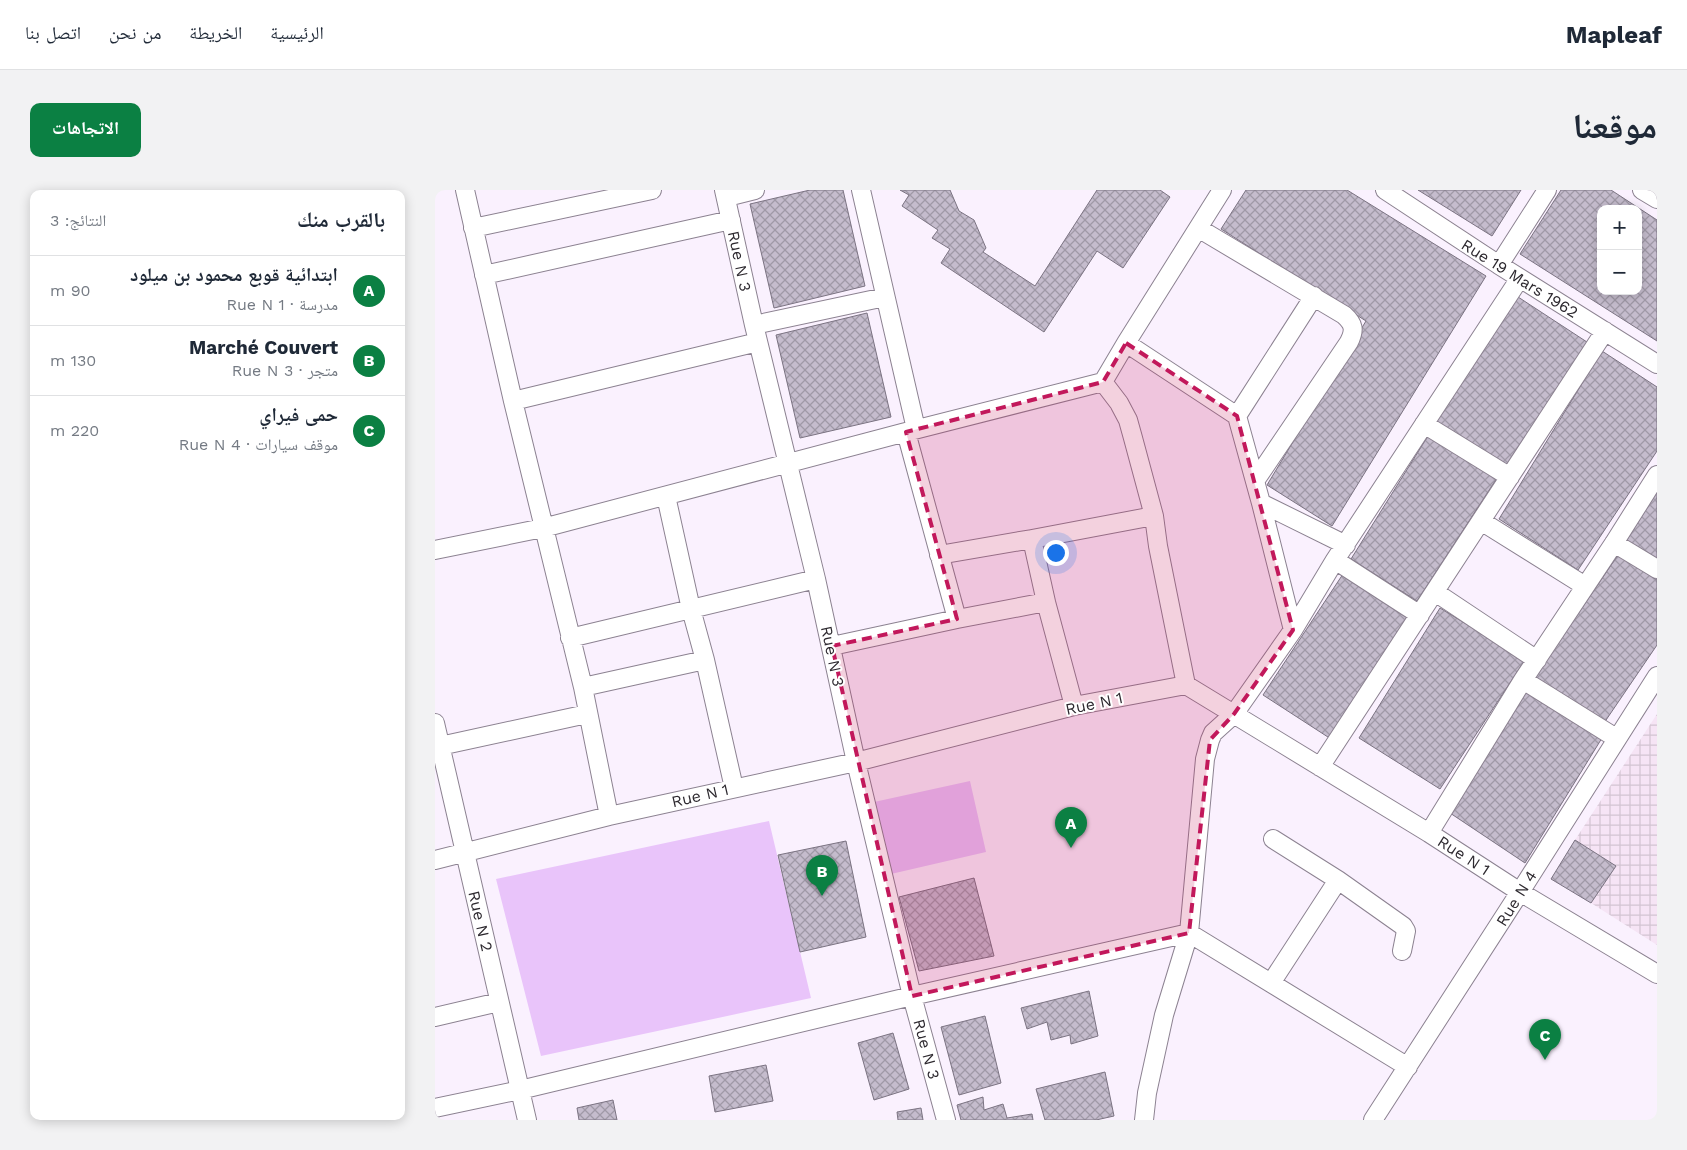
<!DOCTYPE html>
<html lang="ar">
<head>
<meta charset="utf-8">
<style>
  body { margin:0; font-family:"Work Sans","Noto Naskh Arabic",sans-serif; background:#f2f2f3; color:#1f2937; direction:rtl }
  .controls { position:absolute; right:15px; top:15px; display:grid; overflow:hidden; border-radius:10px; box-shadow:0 2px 12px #0003 }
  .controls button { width:45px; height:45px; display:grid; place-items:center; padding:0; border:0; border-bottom:1px solid #e0e1e3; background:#fff; color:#1f2937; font:25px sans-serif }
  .you { position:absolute; left:620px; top:362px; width:18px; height:18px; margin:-12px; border:4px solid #fff; border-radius:50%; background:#1a73e8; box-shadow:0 0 0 8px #1a73e833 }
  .badge { display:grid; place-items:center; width:32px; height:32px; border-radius:50%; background:#0b8043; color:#fff; font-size:16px; font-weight:700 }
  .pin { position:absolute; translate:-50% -41px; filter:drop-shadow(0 1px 2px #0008) }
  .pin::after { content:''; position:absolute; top:26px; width:18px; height:15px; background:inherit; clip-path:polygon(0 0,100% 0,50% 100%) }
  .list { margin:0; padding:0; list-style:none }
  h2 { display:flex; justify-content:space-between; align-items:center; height:65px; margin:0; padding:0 20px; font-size:21px }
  h2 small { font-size:16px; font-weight:400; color:#747a83 }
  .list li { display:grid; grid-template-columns:32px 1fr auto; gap:15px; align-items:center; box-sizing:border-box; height:70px; padding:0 20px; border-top:1px solid #e0e1e3 }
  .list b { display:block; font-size:19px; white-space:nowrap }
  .list p { margin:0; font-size:16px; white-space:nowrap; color:#747a83 }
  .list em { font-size:16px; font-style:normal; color:#747a83 }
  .map { position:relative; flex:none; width:1222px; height:930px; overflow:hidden; direction:ltr; border-radius:10px }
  header { display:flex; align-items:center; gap:30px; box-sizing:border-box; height:70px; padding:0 25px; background:#fff; border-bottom:1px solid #e0e1e3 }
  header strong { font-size:24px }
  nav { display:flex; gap:28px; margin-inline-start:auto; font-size:18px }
  .intro { display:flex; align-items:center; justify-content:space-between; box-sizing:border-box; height:120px; padding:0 30px }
  h1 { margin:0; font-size:35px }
  .button { padding:12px 22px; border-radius:10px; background:#0b8043; color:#fff; font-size:18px; font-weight:700 }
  main { display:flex; gap:30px; padding:0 30px }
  aside { flex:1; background:#fff; border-radius:10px; box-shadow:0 2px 12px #0003 }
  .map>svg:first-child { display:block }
  .industrial { fill:url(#industrial-grid) }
  .park { fill:#e9c4fa }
  .building { fill:url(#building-cross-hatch); stroke:#7b7382; fill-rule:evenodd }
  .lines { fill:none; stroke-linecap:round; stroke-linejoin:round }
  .street-casing { stroke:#8c8291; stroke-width:20 }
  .street { stroke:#fff; stroke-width:18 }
  .marked { fill:#c2185b; fill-opacity:0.2; stroke:#c2185b; stroke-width:4; stroke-dasharray:10 6; stroke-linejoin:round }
  .labels { text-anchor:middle; stroke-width:4; stroke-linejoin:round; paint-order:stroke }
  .street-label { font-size:16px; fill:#2d292f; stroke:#fff }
</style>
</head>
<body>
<header>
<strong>Mapleaf</strong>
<nav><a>الرئيسية</a><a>الخريطة</a><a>من نحن</a><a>اتصل بنا</a></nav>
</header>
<div class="intro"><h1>موقعنا</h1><a class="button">الاتجاهات</a></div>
<main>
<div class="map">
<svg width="1222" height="930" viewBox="0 0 1222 930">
  <defs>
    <pattern id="industrial-grid" width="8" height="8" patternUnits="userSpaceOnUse" patternTransform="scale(1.25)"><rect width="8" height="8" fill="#f6e4f5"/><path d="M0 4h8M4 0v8" fill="none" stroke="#d3c4d2"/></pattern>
    <pattern id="building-cross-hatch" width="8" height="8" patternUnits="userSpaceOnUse" patternTransform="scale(1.25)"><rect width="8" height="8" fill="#c5bccd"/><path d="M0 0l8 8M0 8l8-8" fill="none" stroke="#a099a7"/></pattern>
  </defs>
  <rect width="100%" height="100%" fill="#faf1fe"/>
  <path class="industrial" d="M1222 524V755L1156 713 1181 676 1140 650Z"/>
  <path class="park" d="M535 591 551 662 456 684 439 612Z
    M334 631 376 808 106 866 61 689Z"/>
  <path class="building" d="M375 0H408L430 96 339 118 315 14Z
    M465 0H515L524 21 539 30 551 58 548 62 600 96 662 0H725L735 7 688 78 662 61 609 142 506 73 515 59 497 48 503 40 467 16 474 5Z
    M811 0H912L1051 86 897 336 832 295 931 131 786 39Z
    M983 0H1086L1057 46Z
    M1126 0H1176L1222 30V151L1085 64ZM1166 19H1203V101H1166Z
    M1080 105 1155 154 1074 278 1000 231Z
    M432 123 456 227 365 248 341 145Z
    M1167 161 1222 197V261L1143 380 1064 329Z
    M993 246 1062 288 982 411 916 369Z
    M1222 301V373L1190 353Z
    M1183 365 1222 390V455L1169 533 1100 487Z
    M908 384 975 425 896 549 828 505Z
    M1005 418 1090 470 1005 599 924 548Z
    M1091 501 1167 548 1090 673 1015 623Z
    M1140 650 1181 676 1156 713 1116 689Z
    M411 651 431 747 365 762 343 665Z
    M539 688 559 766 484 781 464 707Z
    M654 801 663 846 636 854 635 845 616 850 612 832 592 839 586 818Z
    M550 826 566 893 524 905 506 837Z
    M458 843 474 899 439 910 423 853Z
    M331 875 338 911 280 922 274 886Z
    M670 882 679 926 661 930H610L601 899Z
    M548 907 549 920 568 914 572 928 597 924 598 930H526L522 915Z
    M178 910 182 930H144L142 918Z
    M486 918 488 930H463L462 922Z"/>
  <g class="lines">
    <g class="street-casing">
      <path id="street" d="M30 0 78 211 148 497 174 626
        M289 0 319 135 381 389 421 572 477 806 511 930
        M426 0 481 239
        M950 0 1064 75 1222 174
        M1207 0 1222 9
        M292 7 320 0
        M38 38 217 0
        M763 38 909 125C919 134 920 140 914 152L820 291
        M1064 75 1112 0
        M49 85 296 30
        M319 135 450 107
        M691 153 802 226
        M668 192 684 213 693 230 698 248 719 326 723 356 751 495
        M78 211 323 152
        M989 234 1075 287
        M471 242 522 429 611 412 639 516
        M231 306 256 419 270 470 299 598
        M826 313 911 355
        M1046 331 1150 396
        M1179 353 1222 379
        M0 360 108 338 471 242 668 192 691 153 787 0
        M504 365 597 349
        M900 370 985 425
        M1000 402 1102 470
        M611 412 597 349 719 326
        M858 440 826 313 802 226 879 106
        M135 448 381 389
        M397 456 522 429
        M1088 490 1181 548
        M148 497 270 470
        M0 533 92 930
        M5 556 152 524
        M885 577 1170 141
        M994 643 1088 490 1179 353 1222 285
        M838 649 903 690
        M0 670 174 626 421 572 639 516 751 495 994 643 1085 702 1222 784
        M836 793 903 690 968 736 971 741 967 761
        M0 827 64 812
        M0 918 85 900 477 806 754 743 973 877
        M709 930 712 903 729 825 754 743 770 569 775 550 778 543 799 524 858 440 900 370 1085 88
        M938 930 1085 702 1222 486"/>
    </g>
    <use href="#street" class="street"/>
  </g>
  <path class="marked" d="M691 153 802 226 858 440 799 524 775 550 754 743 477 806 397 456 522 429 471 242 668 192Z"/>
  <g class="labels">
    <g class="street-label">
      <text transform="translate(305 71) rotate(78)" y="6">Rue N 3</text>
      <text transform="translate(1085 88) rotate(32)" y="6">Rue 19 Mars 1962</text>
      <text transform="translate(398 466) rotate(78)" y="6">Rue N 3</text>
      <text transform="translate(659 513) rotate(-12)" y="6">Rue N 1</text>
      <text transform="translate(265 605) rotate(-13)" y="6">Rue N 1</text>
      <text transform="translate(1029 665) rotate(33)" y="6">Rue N 1</text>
      <text transform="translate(1081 708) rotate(-58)" y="6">Rue N 4</text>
      <text transform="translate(46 731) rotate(77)" y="6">Rue N 2</text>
      <text transform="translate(492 859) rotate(75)" y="6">Rue N 3</text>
    </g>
  </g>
</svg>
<div class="controls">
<button>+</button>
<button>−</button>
</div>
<div class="you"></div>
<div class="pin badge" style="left:636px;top:658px">A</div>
<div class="pin badge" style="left:387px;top:706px">B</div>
<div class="pin badge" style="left:1110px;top:870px">C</div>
</div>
<aside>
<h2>بالقرب منك<small>النتائج: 3</small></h2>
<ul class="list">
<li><span class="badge">A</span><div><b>ابتدائية قوبع محمود بن ميلود</b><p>مدرسة · Rue N 1</p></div><em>90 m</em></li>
<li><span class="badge">B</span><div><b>Marché Couvert</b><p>متجر · Rue N 3</p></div><em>130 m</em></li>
<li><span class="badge">C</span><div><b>حمى فيراي</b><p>موقف سيارات · Rue N 4</p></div><em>220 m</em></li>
</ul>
</aside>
</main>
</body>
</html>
